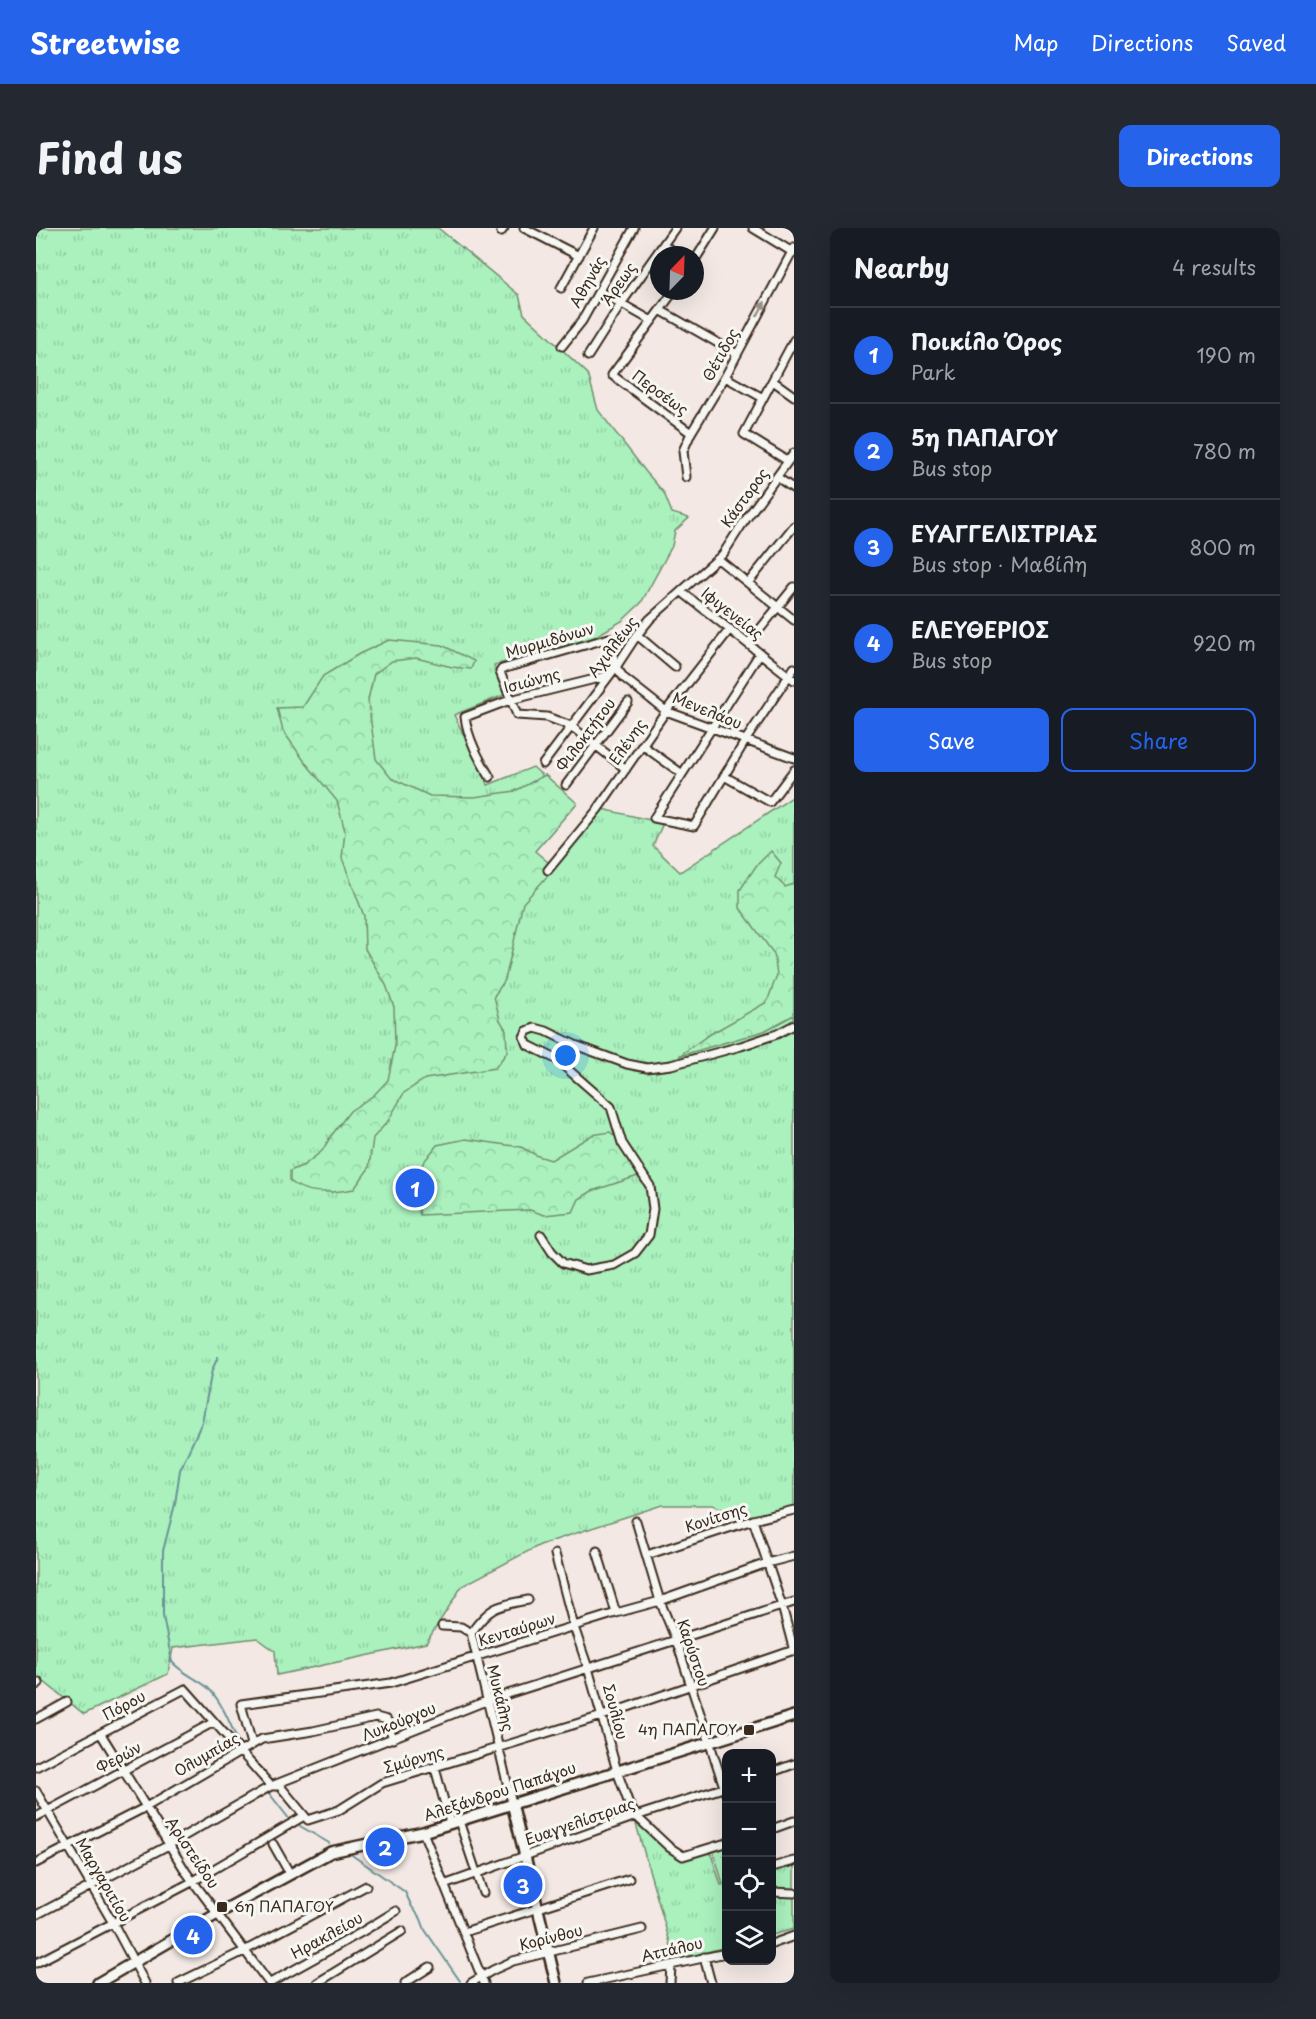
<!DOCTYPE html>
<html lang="en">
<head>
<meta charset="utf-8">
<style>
  body { margin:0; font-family:"Playpen Sans",sans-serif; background:#242831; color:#f1f3f6 }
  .controls { position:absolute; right:18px; bottom:18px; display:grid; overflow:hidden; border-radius:12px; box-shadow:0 6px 24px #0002 }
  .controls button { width:54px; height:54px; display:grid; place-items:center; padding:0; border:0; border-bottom:2px solid #363941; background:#171b24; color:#f1f3f6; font:30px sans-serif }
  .compass { position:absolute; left:614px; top:18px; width:54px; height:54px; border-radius:50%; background:#171b24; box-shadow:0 6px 24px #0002; rotate:23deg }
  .you { position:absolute; left:530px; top:828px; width:21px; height:21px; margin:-15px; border:4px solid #fff; border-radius:50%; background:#1a73e8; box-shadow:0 0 0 9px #1a73e833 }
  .badge { display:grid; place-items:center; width:39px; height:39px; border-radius:50%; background:#2563eb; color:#fff; font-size:20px; font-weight:700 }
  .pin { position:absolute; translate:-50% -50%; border:3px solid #fff; box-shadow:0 2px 6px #0006 }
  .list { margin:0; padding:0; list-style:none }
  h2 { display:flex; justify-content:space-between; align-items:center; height:78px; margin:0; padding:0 24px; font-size:26px }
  h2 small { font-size:20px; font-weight:400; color:#9ea1a6 }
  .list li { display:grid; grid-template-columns:39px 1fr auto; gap:18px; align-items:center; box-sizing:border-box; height:96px; padding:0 24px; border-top:2px solid #363941 }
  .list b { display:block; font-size:22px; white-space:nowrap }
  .list p { margin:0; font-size:20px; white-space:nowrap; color:#9ea1a6 }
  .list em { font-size:20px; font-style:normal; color:#9ea1a6 }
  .actions { display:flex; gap:12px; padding:18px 24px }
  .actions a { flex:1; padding:14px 0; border:2px solid #2563eb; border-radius:12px; text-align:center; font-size:21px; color:#2563eb }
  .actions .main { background:#2563eb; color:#fff }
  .icon { flex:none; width:33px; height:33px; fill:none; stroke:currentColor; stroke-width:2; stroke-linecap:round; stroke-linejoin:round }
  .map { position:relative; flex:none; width:758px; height:1755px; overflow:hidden; border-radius:12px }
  header { display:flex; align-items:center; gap:36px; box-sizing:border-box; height:84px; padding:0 30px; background:#2563eb; color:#fff }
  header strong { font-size:28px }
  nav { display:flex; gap:33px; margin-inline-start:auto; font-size:21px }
  .intro { display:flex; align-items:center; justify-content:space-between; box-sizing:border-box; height:144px; padding:0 36px }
  h1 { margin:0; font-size:42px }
  .button { padding:15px 27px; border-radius:12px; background:#2563eb; color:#fff; font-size:21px; font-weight:700 }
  main { display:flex; gap:36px; padding:0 36px }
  aside { flex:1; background:#171b24; border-radius:12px; box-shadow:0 6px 24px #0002 }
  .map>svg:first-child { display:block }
  .grass { fill:url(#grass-tufts); stroke:#728e6e; stroke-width:1.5 }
  .forest { fill:url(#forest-crowns); stroke:#728e6e; stroke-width:1.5 }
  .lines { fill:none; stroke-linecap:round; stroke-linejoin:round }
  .stream { stroke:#6a9397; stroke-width:2 }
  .street-casing { stroke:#3b2a1e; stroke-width:11 }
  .secondary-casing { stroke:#3b2a1e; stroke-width:14 }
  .street { stroke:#f6f6f2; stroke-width:7 }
  .secondary { stroke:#f6f6f2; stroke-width:9 }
  .oneway { fill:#989088 }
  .poi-dot { fill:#3b2a1e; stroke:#f6f6f2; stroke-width:2 }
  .labels { text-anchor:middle; stroke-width:6; stroke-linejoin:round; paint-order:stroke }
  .street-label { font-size:15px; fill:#3b2a1e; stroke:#f6f6f2 }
  .poi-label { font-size:15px; fill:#3b2a1e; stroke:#f6f6f2; text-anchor:end }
</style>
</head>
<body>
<header>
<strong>Streetwise</strong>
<nav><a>Map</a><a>Directions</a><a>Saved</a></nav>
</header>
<div class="intro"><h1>Find us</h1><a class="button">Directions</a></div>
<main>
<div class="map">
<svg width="758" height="1755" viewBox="0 0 758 1755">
  <defs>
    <pattern id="grass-tufts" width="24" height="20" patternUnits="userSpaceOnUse" patternTransform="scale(1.5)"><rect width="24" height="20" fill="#aaf1be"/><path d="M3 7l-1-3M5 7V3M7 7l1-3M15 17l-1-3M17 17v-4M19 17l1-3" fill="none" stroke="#93cfa3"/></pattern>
    <pattern id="forest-crowns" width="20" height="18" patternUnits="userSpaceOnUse" patternTransform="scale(1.5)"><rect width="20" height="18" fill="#aaf1be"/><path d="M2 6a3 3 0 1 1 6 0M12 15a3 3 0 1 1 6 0" fill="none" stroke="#93cfa3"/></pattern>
  </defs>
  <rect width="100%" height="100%" fill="#f3e8e3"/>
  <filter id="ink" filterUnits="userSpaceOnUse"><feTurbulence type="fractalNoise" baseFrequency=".0167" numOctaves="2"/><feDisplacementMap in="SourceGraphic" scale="12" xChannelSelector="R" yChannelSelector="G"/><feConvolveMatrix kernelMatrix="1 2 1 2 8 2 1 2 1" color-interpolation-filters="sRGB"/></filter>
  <g filter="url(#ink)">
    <path class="grass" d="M0 0H402L483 67 488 86 552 146 562 182 610 244 628 265 636 285 653 290 639 303 636 318 605 375 586 393 553 412 458 437 468 467 418 487 452 557 497 539 538 576 497 623 515 639 513 635 562 580 627 595 617 618 644 644 758 568V1280L716 1290 676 1277H626L504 1317 426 1358 390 1415 241 1447 239 1423 221 1410 137 1420 132 1446 48 1486 2 1449 0 1451Z
      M600 1596 651 1626 673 1620 685 1657 687 1656 676 1619 690 1614V1719L639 1732Z
      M758 1637V1701L736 1707V1643Z"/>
    <path class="forest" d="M353 412 406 417 438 433 435 441 416 439 380 430 356 433 338 446 332 472 340 531 355 550 394 568 438 569 479 563 509 547 541 575 499 623 513 635 517 642 487 675 469 752 458 768 464 792 470 802 471 824 459 840 389 851 368 865 352 893 337 910 333 940 318 961C298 965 271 968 254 953V943L268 937 286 923 295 908 314 883 338 867 352 852 359 818 358 779 350 757 329 721 328 688 306 630 309 603 301 573 269 534 247 503 241 480 267 479 287 448 323 426Z
      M735 623 745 635 739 649 749 659 758 656V787L728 803 643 828 671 808 731 774 741 747 738 726 704 680V662L720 638Z
      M574 904 581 910 602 948 556 963 543 971 537 984 508 987 494 982 384 987 378 959 387 935 401 917 430 911 485 919 502 928 515 932 556 907Z"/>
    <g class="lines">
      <path class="stream" d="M182 1129 176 1142 166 1194 144 1242 139 1276 127 1323V1388L136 1434C146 1445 160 1450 171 1459 187 1474 195 1499 204 1518
        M233 1565 254 1592
        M264 1598 293 1615
        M313 1625 369 1664 376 1679 385 1691 389 1702 424 1753"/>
      <g class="street-casing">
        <path id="street" d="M488 0 543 28
          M717 0 758 25
          M465 4 468 0
          M627 17 643 27
          M659 32 679 0
          M525 60 558 0
          M563 63 616 93
          M638 63 576 147 655 205
          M624 82 701 126
          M526 118 546 93 598 0
          M552 128 585 76 639 0
          M689 149 727 170
          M737 153 758 168
          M752 233 708 206 758 112
          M650 249 647 223 655 205 689 149 758 20
          M741 249 758 261
          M682 331 758 392
          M712 355 758 298
          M646 364 758 452
          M601 407 639 439
          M712 416 758 359
          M724 425 618 590 658 598 711 510 758 440
          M606 517 645 545
          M507 536 580 439 601 407 614 391 687 326 705 298 758 225
          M590 541 535 498 511 489 481 487 464 444 466 441 573 410 580 439 588 450 630 483 758 530
          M688 548 734 574 758 542
          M454 549C443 531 432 511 429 489L474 472 571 448
          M530 557 592 474
          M512 642 562 581 630 483 694 401
          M505 1007 516 1024 527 1035 550 1042 578 1037 599 1025 613 1007 617 981 614 958 586 915 575 879 520 831 492 817 488 809 491 803 499 800 510 803 539 817 591 836 611 840 635 837 705 818 741 806 758 797
          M717 1292 746 1378 758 1423
          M600 1293 624 1373 640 1412 690 1565
          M561 1323 580 1385
          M519 1326 538 1399 552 1440 581 1543 593 1576 600 1588 633 1619 647 1628 690 1615
          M611 1327 717 1292 758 1282
          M406 1398 425 1399 435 1405
          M0 1457 3 1455
          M0 1491 31 1474
          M65 1506 150 1644 233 1755
          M216 1516 205 1476 355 1455 580 1385 624 1373 731 1335 758 1328
          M0 1539 149 1461 235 1558H244L272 1592 303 1582 346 1555 566 1488 758 1422
          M399 1540 414 1595
          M736 1544 758 1536
          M0 1563 77 1695 109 1755
          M476 1575 435 1405C454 1378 461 1378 492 1372
          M0 1589 178 1494
          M423 1593 447 1665
          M736 1601 758 1593
          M387 1604 448 1755
          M237 1616 254 1646
          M0 1635 110 1579 226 1511 277 1503 340 1489 351 1492 357 1511
          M736 1639 758 1633
          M408 1657 600 1588 690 1559
          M736 1664 758 1665
          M0 1687 129 1619 235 1558 450 1473 758 1374
          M428 1704 593 1651
          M736 1716 758 1708
          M668 1729 675 1755
          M0 1735 154 1655 268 1588
          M142 1755 208 1723 330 1658
          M234 1755 324 1705 360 1683
          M281 1755 366 1703
          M369 1755 394 1739
          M435 1755 457 1742 477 1733 606 1701
          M552 1755 690 1725
          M634 1755 635 1737"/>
      </g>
      <g class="secondary-casing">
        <path id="secondary" d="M476 1575 520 1755
          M62 1755 188 1682 295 1624 387 1604 758 1488"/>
      </g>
      <use href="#street" class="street"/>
      <use href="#secondary" class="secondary"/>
    </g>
    <defs><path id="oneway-solid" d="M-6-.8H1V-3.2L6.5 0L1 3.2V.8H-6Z" transform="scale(1.5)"/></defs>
    <use class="oneway" href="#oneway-solid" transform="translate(725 81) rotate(-62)"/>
  </g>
  <g class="poi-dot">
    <rect x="707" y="1496" width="12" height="12" rx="3"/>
    <rect x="180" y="1673" width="12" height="12" rx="3"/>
  </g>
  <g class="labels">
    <g class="street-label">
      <text transform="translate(552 54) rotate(-61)" y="5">Αθηνάς</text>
      <text transform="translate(583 56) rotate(-55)" y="5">Άρεως</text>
      <text transform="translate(685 127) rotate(-61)" y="5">Θέτιδος</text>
      <text transform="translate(624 165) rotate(36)" y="5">Περσέως</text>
      <text transform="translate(709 270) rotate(-54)" y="5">Κάστορος</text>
      <text transform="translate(696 386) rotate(38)" y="5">Ιφιγενείας</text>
      <text transform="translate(514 413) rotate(-16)" y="5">Μυρμιδόνων</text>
      <text transform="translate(577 419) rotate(-53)" y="5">Αχιλλέως</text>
      <text transform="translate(496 453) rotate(-15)" y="5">Ισιώνης</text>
      <text transform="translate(671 483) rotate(22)" y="5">Μενελάου</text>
      <text transform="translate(550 507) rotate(-53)" y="5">Φιλοκτήτου</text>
      <text transform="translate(592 514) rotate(-55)" y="5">Ελένης</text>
      <text transform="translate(680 1290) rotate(-18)" y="5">Κονίτσης</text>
      <text transform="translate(481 1402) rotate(-17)" y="5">Κενταύρων</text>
      <text transform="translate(657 1425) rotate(71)" y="5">Καρύστου</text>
      <text transform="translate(464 1470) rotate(76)" y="5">Μυκάλης</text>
      <text transform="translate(88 1478) rotate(-28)" y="5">Πόρου</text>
      <text transform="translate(579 1484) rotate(75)" y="5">Σουλίου</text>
      <text transform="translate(363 1494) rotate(-22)" y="5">Λυκούργου</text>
      <text transform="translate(171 1527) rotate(-30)" y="5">Ολυμπίας</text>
      <text transform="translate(83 1530) rotate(-28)" y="5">Φερών</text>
      <text transform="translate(378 1532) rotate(-16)" y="5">Σμύρνης</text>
      <text transform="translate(464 1564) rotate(-18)" y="5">Αλεξάνδρου Παπάγου</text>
      <text transform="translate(544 1594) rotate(-19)" y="5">Ευαγγελίστριας</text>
      <text transform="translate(156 1625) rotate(56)" y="5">Αριστείδου</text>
      <text transform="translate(67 1652) rotate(60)" y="5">Μαργαριτίου</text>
      <text transform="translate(291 1708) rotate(-29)" y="5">Ηρακλείου</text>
      <text transform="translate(515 1710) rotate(-14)" y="5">Κορίνθου</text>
      <text transform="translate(636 1722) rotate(-13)" y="5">Αττάλου</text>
    </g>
    <g class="poi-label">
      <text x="701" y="1507">4η ΠΑΠΑΓΟΥ</text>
      <text x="198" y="1684" text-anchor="start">6η ΠΑΠΑΓΟΥ</text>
    </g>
  </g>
</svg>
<div class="controls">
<button>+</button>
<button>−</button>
<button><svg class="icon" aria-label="locate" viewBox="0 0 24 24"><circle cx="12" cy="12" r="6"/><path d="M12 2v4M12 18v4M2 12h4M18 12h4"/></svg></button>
<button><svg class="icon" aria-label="layers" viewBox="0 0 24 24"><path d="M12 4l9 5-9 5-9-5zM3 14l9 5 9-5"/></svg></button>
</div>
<svg class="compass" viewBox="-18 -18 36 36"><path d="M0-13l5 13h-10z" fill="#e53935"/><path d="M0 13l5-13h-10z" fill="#9ea1a6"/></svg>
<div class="you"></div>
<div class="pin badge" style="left:379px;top:960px">1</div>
<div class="pin badge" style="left:349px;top:1619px">2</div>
<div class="pin badge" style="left:487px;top:1657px">3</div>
<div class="pin badge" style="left:157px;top:1707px">4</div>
</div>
<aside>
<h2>Nearby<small>4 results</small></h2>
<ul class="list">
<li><span class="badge">1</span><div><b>Ποικίλο Όρος</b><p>Park</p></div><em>190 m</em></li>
<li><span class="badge">2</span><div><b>5η ΠΑΠΑΓΟΥ</b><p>Bus stop</p></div><em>780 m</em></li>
<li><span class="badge">3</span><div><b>ΕΥΑΓΓΕΛΙΣΤΡΙΑΣ</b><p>Bus stop · Μαβίλη</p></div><em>800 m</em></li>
<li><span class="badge">4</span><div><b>ΕΛΕΥΘΕΡΙΟΣ</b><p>Bus stop</p></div><em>920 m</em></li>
</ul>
<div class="actions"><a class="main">Save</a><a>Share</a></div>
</aside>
</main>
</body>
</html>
